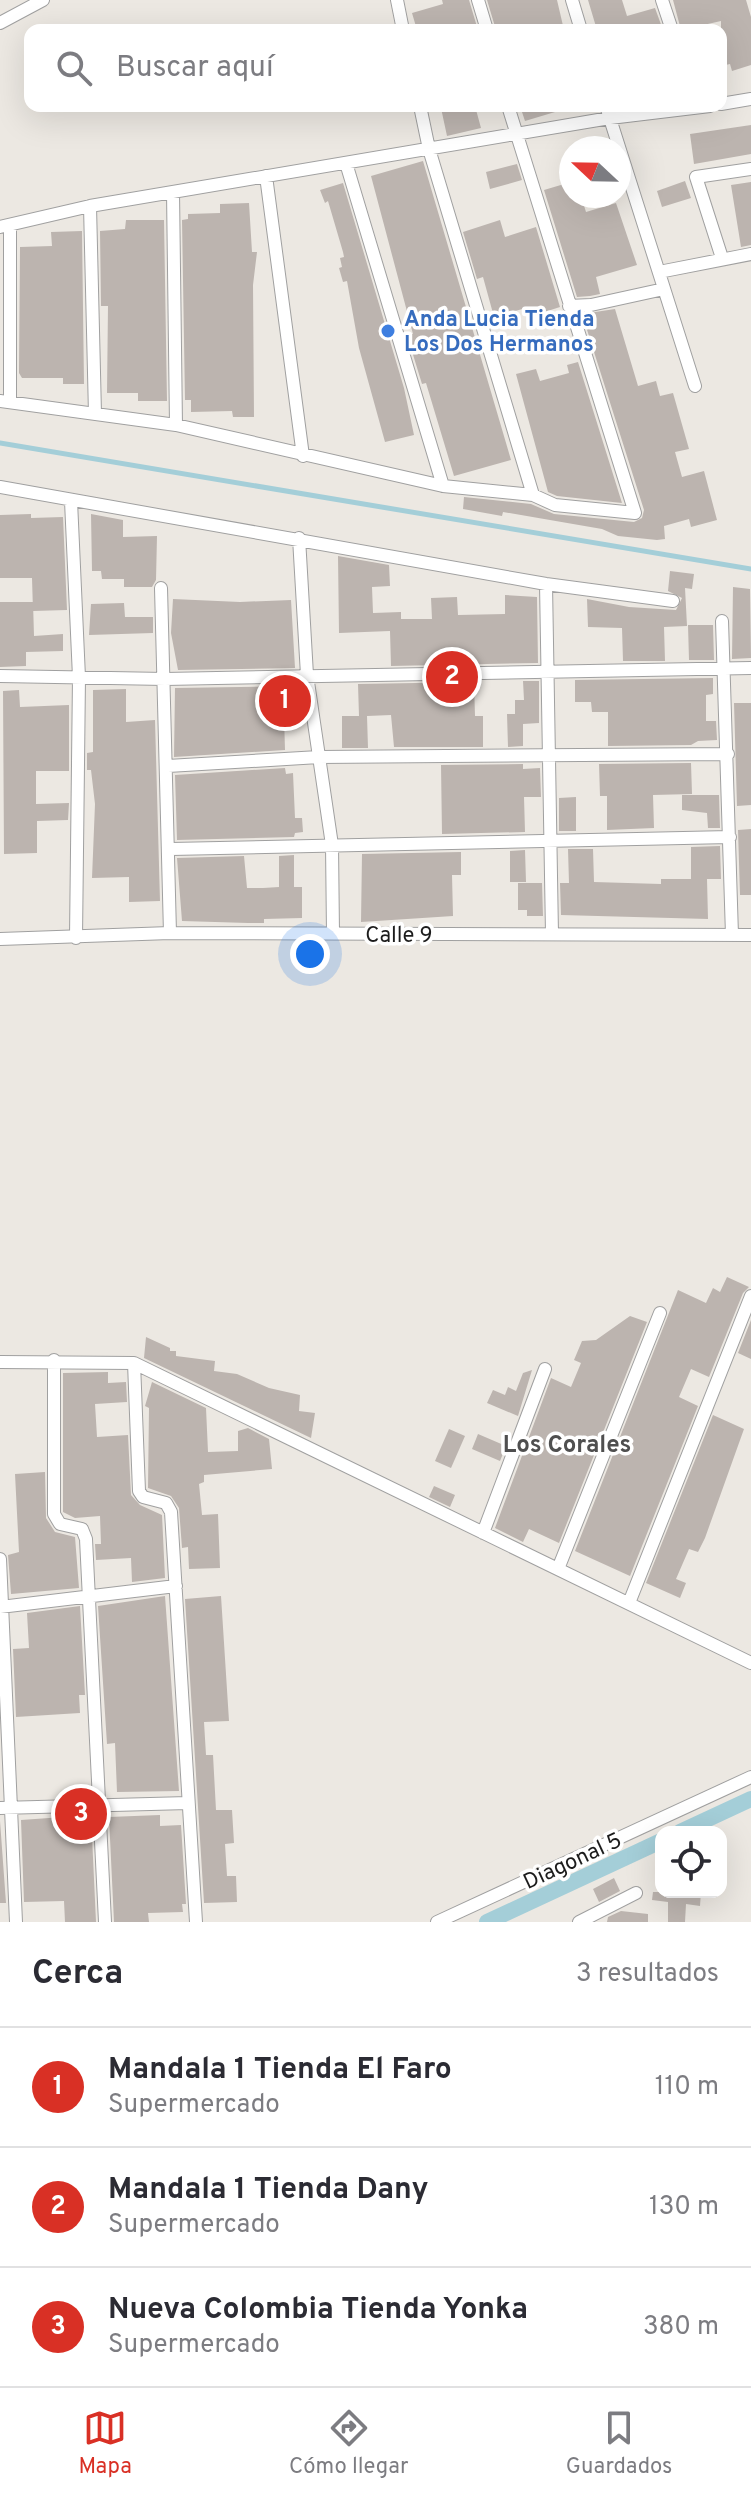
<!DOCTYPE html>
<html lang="es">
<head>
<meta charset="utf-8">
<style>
  body { margin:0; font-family:Overpass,sans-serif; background:#f2f2f3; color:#2b2b33 }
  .controls { position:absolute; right:24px; bottom:24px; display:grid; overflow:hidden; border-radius:16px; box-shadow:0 8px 32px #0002 }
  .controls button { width:72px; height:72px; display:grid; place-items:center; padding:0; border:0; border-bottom:2px solid #e1e1e2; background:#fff; color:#2b2b33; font:40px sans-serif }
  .compass { position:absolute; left:559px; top:136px; width:72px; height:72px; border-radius:50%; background:#fff; box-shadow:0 8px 32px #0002; rotate:292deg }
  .you { position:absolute; left:310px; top:954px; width:28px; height:28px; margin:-20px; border:6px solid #fff; border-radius:50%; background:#1a73e8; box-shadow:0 0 0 12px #1a73e833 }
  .badge { display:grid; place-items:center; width:52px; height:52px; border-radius:50%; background:#d93025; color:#fff; font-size:26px; font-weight:700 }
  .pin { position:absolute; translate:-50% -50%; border:4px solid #fff; box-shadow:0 2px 8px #0006 }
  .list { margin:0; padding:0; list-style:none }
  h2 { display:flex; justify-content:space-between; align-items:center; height:104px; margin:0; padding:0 32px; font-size:34px }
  h2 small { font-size:26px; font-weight:400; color:#7c7c81 }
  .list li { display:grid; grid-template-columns:52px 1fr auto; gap:24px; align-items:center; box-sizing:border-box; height:120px; padding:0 32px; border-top:2px solid #e1e1e2 }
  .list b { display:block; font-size:30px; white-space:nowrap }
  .list p { margin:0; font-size:26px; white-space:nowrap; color:#7c7c81 }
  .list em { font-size:26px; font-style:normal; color:#7c7c81 }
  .icon { flex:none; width:44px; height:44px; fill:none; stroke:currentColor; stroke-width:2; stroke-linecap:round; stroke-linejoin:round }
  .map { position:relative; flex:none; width:751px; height:1922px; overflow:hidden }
  .search { position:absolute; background:#fff; box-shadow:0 8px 32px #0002; left:24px; right:24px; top:24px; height:88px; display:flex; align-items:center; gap:20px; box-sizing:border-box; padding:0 28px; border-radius:16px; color:#7c7c81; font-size:30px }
  .sheet { height:464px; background:#fff }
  nav { display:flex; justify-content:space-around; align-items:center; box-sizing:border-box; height:112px; border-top:2px solid #e1e1e2; background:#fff; font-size:22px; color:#7c7c81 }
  nav a { display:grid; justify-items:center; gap:4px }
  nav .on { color:#d93025 }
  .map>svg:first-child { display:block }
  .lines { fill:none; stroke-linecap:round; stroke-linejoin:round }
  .stream { stroke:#a4ced8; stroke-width:5 }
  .canal { stroke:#a4ced8; stroke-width:16 }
  .building { fill:#bcb4af }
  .street-casing { stroke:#a0a0a0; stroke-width:14 }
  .street { stroke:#fff; stroke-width:12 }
  .shop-dot { fill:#3f7fe0; stroke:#fff; stroke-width:3 }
  .labels { text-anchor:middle; stroke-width:7; stroke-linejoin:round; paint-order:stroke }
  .shop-label { font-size:22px; font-weight:bold; fill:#366cbe; stroke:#fff; text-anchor:start }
  .street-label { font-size:22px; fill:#1c1c1c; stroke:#fff }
  .neighbourhood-label { font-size:24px; font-weight:bold; fill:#4f4f4f; stroke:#fff }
</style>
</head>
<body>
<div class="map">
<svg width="751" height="1922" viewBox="0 0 751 1922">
  <rect width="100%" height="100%" fill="#ece8e2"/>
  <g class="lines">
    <path class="stream" d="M0 443 751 569"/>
    <path class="canal" d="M680 1832 751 1799
      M487 1922 661 1841"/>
  </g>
  <path class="building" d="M442 0H469L478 30H417L412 13 443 4Z
    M487 0H557L564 30H496Z
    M588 0H622L627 16 655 8 663 30H597Z
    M673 0H746L751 17V65L732 71 730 64 721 66V21L681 30Z
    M448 106H475L481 128 447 136 441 108Z
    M520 106H564L565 109 525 121Z
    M751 125V154L694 164 690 134Z
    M423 161 511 460 454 476 426 383 422 384 407 335 413 334 371 176Z
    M517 164 522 180 490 189 486 172Z
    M685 181 691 198 662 207 657 191Z
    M571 182V196H581L586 212 616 203 637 265 596 277 600 294 590 296 577 297 544 190Z
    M751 182V245L741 247 731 185Z
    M343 183 404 388 414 435 385 442 359 348 347 281 343 282 339 268 342 267 340 258 344 257 343 252 328 201 325 203 320 190Z
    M249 203 252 252H257L253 285 254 417H233L232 411 191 412V400H185L182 220 188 219V214L220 213V204Z
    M126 220H164L167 401H138V393H107L108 306H101L100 231 125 229Z
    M500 220 505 237 536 227 560 307 529 317 526 308 494 317 483 277 477 279 463 232Z
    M82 231 84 384H63V378H22L19 373 20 247 52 246 51 232Z
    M615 309 638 386 656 381 660 396 673 393 689 449 675 452 682 477 704 471 717 520 691 527 689 519 664 526 665 539 657 540 618 536 602 529 503 512 502 516 463 509 464 497 531 504 554 514 634 522 642 518 644 510 582 314Z
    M578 362 622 503 557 496 548 492 516 374 536 369 540 381 569 373 567 365Z
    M31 514V518L63 517 67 610 33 611 32 578H0V515Z
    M91 514 123 520V537L157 536 156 580 152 587H124V579H102L101 571H92Z
    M338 556 389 565 390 586 372 587 373 613 401 612V619H432L431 598 457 597 458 615 505 614V595L537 597 538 663 391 666 390 631 339 633Z
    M670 571 694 574 692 589 685 588 687 626 664 627 665 661H623L622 628 588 627 587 599 629 607 676 610 682 598 668 591Z
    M733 587 750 589 751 658 732 659Z
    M173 599 240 602 291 600 295 668 178 670 171 633Z
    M0 602H33L34 636 63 634V651L26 652V666L0 667Z
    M124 603 125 617H153V633L89 635 91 604Z
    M688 625H713L714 660H689Z
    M713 678V694L706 695V721H716L717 740 698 741 691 745 608 746V712H592L591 702H575V680Z
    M523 681H539V723L523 724V746L508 747 507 714H515V700H524Z
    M474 682 475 716H483V747H394L391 715 367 716 368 748H342V716H359L358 684Z
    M297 686 298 704H302L303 716H284L285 750 174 757 175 688Z
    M126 689V722L155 720 160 901 129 902V877L92 878 95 804 91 770H87V753L93 752V690Z
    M19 690 20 707 69 705V771H36V804L69 803 68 820 37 821V853L4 854 3 691Z
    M734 703H751V805L737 806Z
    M691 763 692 794 653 795 654 828 607 830V796H600L599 764Z
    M523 764V769L540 768 541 797H524L525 832 442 834 441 765Z
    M285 768 286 774 293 773 295 818H302L303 832 295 833 294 837 177 840 175 775Z
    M682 795H719L720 828H708L707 813 682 810Z
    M576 797V831H559V798Z
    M751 829V895H740L738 830Z
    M720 846 721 879H707L708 919 561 915 560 883H569L568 849H593L594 882 661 884V879H691V847Z
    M525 850 526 882H510V851Z
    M461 852V875H452L453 916 361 922 362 854Z
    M294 855V887H302V918L264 919V923H248L182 921 177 858 244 856 247 888H263L279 887V856Z
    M518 883H542L543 916H527V910H518Z
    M727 1277 749 1287 743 1293 709 1377 691 1369 679 1397 698 1406 630 1576 575 1551 678 1290 706 1303 713 1288 720 1292Z
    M630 1316 647 1322 559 1543 529 1529 523 1542 495 1528 551 1378 571 1387 581 1363 574 1360 582 1341 596 1340Z
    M751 1320V1359L738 1353Z
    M146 1337 170 1348V1351H176V1356L215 1361 214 1371 237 1374 269 1388 300 1395 299 1411 315 1413 311 1438 144 1358Z
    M532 1370 518 1416 487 1403 493 1390 505 1395 508 1387 516 1391 523 1373Z
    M108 1372V1383L126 1382 127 1402 95 1404 97 1437 128 1435 131 1495 140 1505 162 1515 165 1578 132 1582 131 1558 96 1560 95 1544H101L100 1516 75 1518 63 1512V1373Z
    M152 1382 206 1408 208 1452 238 1451V1431L248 1428 269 1439 272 1469 204 1475V1482L199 1484 202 1515 218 1514 220 1568 189 1569 188 1547 182 1548 179 1508 171 1496 148 1488 149 1408 145 1406Z
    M713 1415 744 1429 705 1538 698 1552 689 1549 676 1579 686 1583 680 1598 646 1583Z
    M449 1429 465 1436 451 1468 435 1461Z
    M478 1434 506 1446 500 1461 472 1449Z
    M45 1472 46 1518 55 1532 75 1537 79 1588 11 1594 8 1555 19 1552 15 1474Z
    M434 1486 455 1495 450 1507 429 1497Z
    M165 1596 179 1791 117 1792 115 1743 107 1744 98 1606Z
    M221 1596 229 1721 204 1722 206 1755H213L216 1810H232L234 1843 225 1844 227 1876H236L237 1902 204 1903 185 1599Z
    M80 1606 85 1695H79L80 1713 16 1717 13 1649 29 1648 27 1613Z
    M91 1815 96 1922H65L64 1901 24 1902 21 1820Z
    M160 1815V1826L181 1825 186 1904H182L183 1912 148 1913 149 1922H114L109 1817Z
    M0 1821 6 1903H0Z
    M614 1878 620 1891 599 1902 593 1889Z
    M653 1892H701L700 1906 686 1904 685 1922H668V1902L652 1900Z
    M621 1911 648 1914V1922H607L608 1917Z"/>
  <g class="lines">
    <g class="street-casing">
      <path id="street" d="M397 0 403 30
        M478 0 487 30
        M572 0 581 30
        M662 0 672 30
        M0 23 43 0
        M721 104 751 99
        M420 106 429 149 533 495
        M606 106 695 386
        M346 163 443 486
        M266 176 303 456
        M173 192 176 425
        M90 206 95 414
        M10 226V402
        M0 227 90 206 610 118 710 106
        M722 258 696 177 751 169
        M659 272 751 254
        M569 306 591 305 664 289
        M0 401 176 425 443 486 533 495 555 505 635 513 508 106
        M0 487 546 584 673 601
        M71 501 79 677 76 938
        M299 538 307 675 332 845 333 934
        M546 584 552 934
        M161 588 170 933
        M722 621 732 935
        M0 676 165 679 751 668
        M168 766 319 757 728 754
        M171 849 730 837
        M0 939 170 933 751 935
        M54 1360V1514L60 1524 82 1529 86 1539 105 1922
        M0 1362 134 1363 751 1663
        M134 1363 139 1491 143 1497 166 1503 171 1512 196 1922
        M483 1533 545 1369
        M0 1559 16 1922
        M558 1569 660 1313
        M629 1603 751 1296
        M0 1607 176 1586
        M0 1808 188 1803
        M437 1922 751 1777
        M579 1922 636 1893"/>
    </g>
    <use href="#street" class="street"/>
  </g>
  <circle class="shop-dot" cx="388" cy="331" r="8"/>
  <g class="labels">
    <g class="shop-label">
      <text x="404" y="326">Anda Lucia Tienda<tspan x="404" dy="25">Los Dos Hermanos</tspan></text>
    </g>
    <g class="street-label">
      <text x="399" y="942">Calle 9</text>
      <text transform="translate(572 1860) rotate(-25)" y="8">Diagonal 5</text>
    </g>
    <g class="neighbourhood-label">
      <text x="567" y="1452">Los Corales</text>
    </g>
  </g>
</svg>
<div class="controls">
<button><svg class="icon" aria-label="locate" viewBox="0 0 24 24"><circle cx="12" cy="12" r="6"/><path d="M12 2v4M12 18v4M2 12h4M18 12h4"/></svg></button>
</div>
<svg class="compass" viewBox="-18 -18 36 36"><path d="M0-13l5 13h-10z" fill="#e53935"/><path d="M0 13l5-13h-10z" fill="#7c7c81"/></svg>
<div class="you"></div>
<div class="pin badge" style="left:285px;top:701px">1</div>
<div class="pin badge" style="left:452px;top:677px">2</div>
<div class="pin badge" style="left:81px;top:1814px">3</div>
<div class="search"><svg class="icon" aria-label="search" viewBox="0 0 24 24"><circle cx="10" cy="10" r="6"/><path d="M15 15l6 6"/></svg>Buscar aquí</div>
</div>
<section class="sheet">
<h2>Cerca<small>3 resultados</small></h2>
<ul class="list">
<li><span class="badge">1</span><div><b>Mandala 1 Tienda El Faro</b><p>Supermercado</p></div><em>110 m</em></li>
<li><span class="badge">2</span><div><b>Mandala 1 Tienda Dany</b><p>Supermercado</p></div><em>130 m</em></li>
<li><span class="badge">3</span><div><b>Nueva Colombia Tienda Yonka</b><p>Supermercado</p></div><em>380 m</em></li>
</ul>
</section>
<nav>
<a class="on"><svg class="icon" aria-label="map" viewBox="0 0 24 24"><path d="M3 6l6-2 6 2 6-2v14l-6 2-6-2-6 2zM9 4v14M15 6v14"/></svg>Mapa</a>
<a><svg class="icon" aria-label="directions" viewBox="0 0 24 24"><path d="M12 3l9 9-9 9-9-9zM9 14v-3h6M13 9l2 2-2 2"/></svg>Cómo llegar</a>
<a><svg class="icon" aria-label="saved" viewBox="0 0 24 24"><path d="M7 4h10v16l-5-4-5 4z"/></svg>Guardados</a>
</nav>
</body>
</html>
